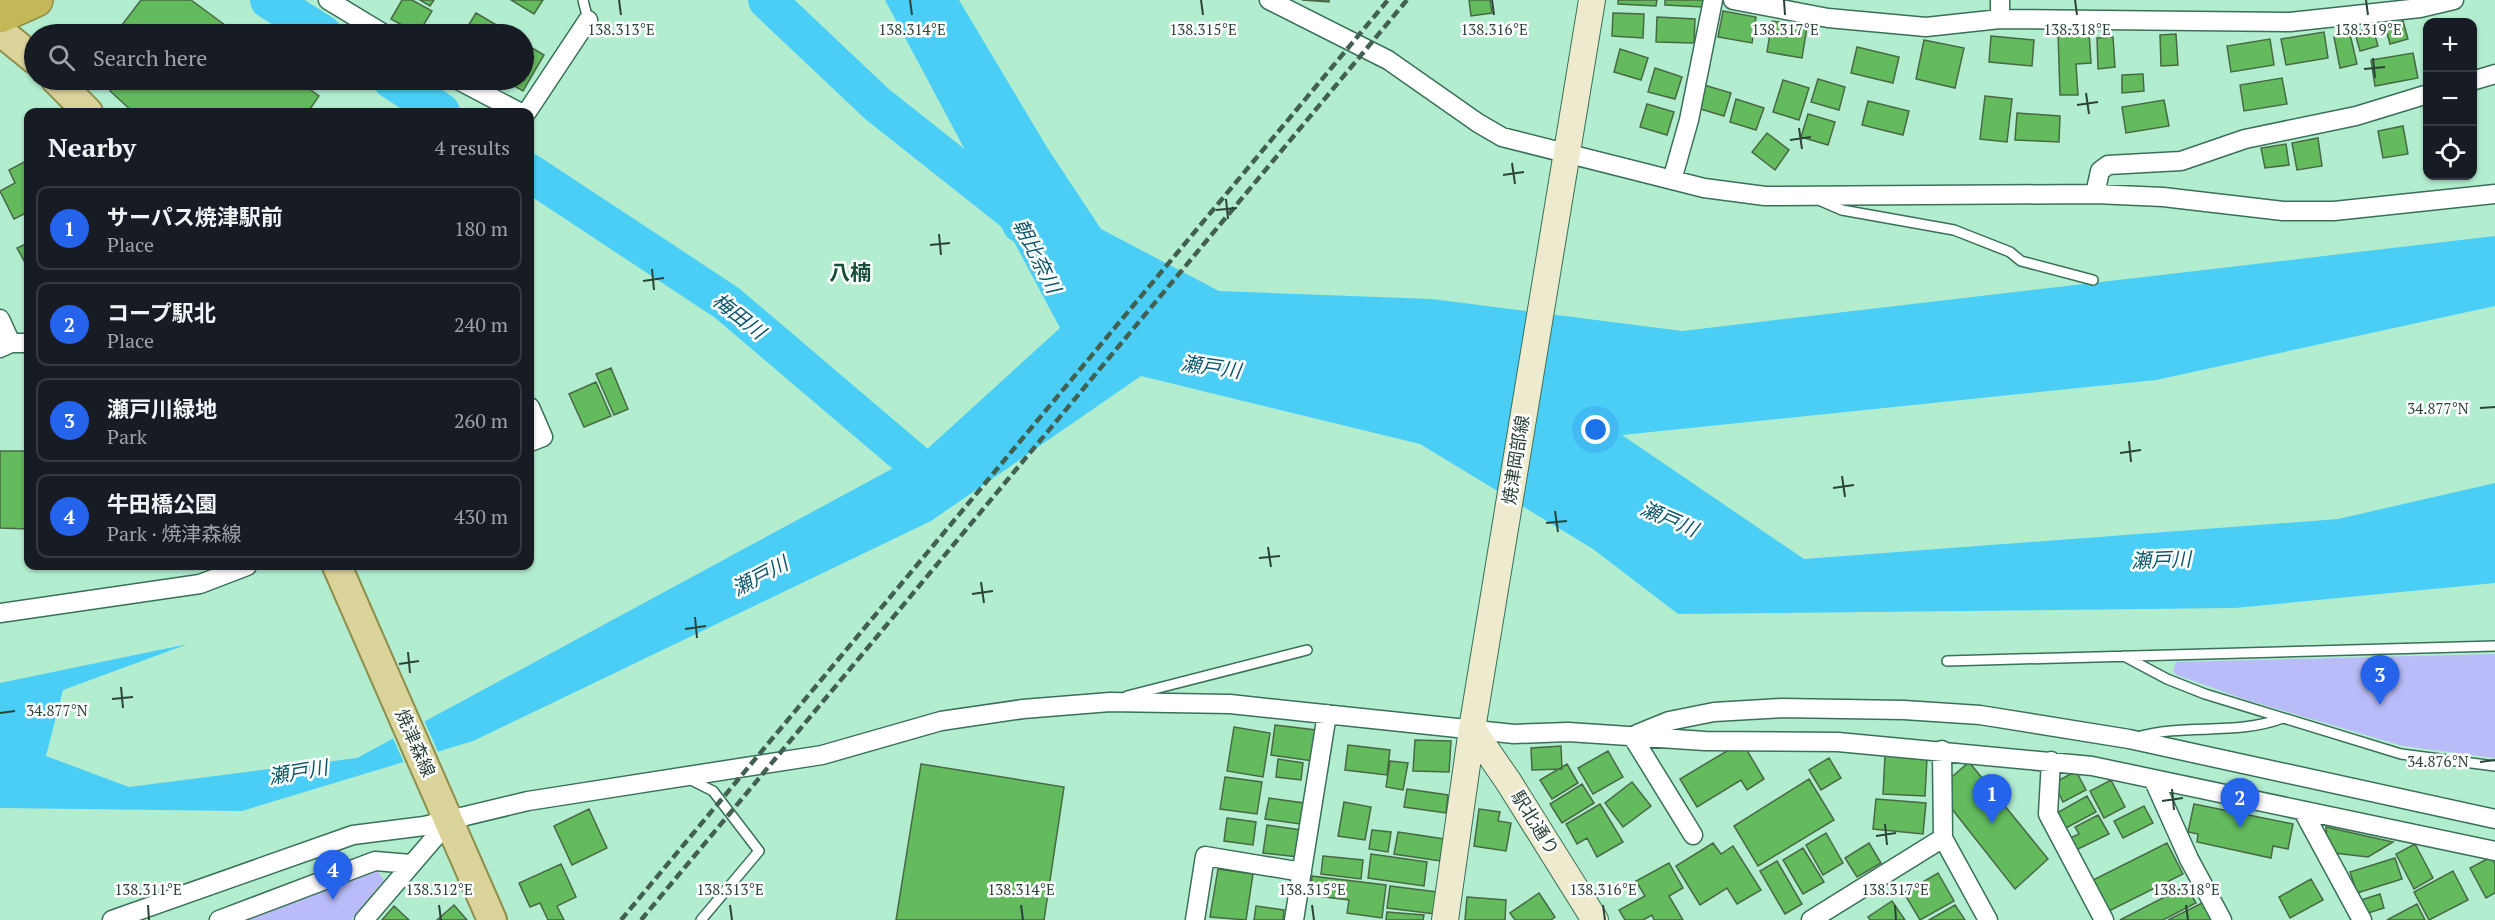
<!DOCTYPE html>
<html lang="en">
<head>
<meta charset="utf-8">
<style>
  body { margin:0; font-family:"PT Serif","Noto Sans JP",serif; background:#20242c; color:#f1f3f6 }
  .controls { position:absolute; right:18px; top:18px; display:grid; overflow:hidden; border-radius:12px; box-shadow:0 2px 4px #0004 }
  .controls button { width:54px; height:54px; display:grid; place-items:center; padding:0; border:0; border-bottom:2px solid #363941; background:#171b24; color:#f1f3f6; font:30px sans-serif }
  .you { position:absolute; left:1596px; top:430px; width:21px; height:21px; margin:-15px; border:4px solid #fff; border-radius:50%; background:#1a73e8; box-shadow:0 0 0 9px #1a73e833 }
  .badge { display:grid; place-items:center; width:39px; height:39px; border-radius:50%; background:#2563eb; color:#fff; font-size:20px; font-weight:700 }
  .pin { position:absolute; translate:-50% -50px; filter:drop-shadow(0 2px 3px #0008) }
  .pin::after { content:''; position:absolute; top:32px; width:21px; height:18px; background:inherit; clip-path:polygon(0 0,100% 0,50% 100%) }
  .list { margin:0; padding:0; list-style:none }
  h2 { display:flex; justify-content:space-between; align-items:center; height:78px; margin:0; padding:0 24px; font-size:26px }
  h2 small { font-size:20px; font-weight:400; color:#9ea1a6 }
  .list li { display:grid; grid-template-columns:39px 1fr auto; gap:18px; align-items:center; box-sizing:border-box; height:84px; margin:0 12px 12px; padding:0 12px; border:2px solid #363941; border-radius:12px }
  .list b { display:block; font-size:22px; white-space:nowrap }
  .list p { margin:0; font-size:20px; white-space:nowrap; color:#9ea1a6 }
  .list em { font-size:20px; font-style:normal; color:#9ea1a6 }
  .icon { flex:none; width:33px; height:33px; fill:none; stroke:currentColor; stroke-width:2; stroke-linecap:round; stroke-linejoin:round }
  .map { position:relative; flex:none; width:2495px; height:920px; overflow:hidden }
  .search { position:absolute; background:#171b24; box-shadow:0 2px 4px #0004; left:24px; top:24px; width:510px; height:66px; display:flex; align-items:center; gap:15px; box-sizing:border-box; padding:0 21px; border-radius:33px; color:#9ea1a6; font-size:22px }
  .panel { position:absolute; background:#171b24; box-shadow:0 2px 4px #0004; left:24px; top:108px; width:510px; height:462px; border-radius:12px }
  .map>svg:first-child { display:block }
  .green { fill:#b9bcf8 }
  .water { fill:#4bcef6 }
  .pier { fill:#b3edd0 }
  .lines { fill:none; stroke-linecap:round; stroke-linejoin:round }
  .river { stroke:#4bcef6; stroke-width:38 }
  .building { fill:#63bb5d; stroke:#476943; stroke-width:1.5 }
  .lane-casing { stroke:#397057; stroke-width:12 }
  .street-casing { stroke:#397057; stroke-width:21 }
  .secondary-casing { stroke:#397057; stroke-width:28 }
  .primary-casing { stroke:#8e8f4c; stroke-width:32 }
  .highway-casing { stroke:#8e8f4c; stroke-width:36 }
  .lane { stroke:#fff; stroke-width:9 }
  .street { stroke:#fff; stroke-width:18 }
  .secondary { stroke:#edeacd; stroke-width:26 }
  .primary { stroke:#dbd49a; stroke-width:28 }
  .highway { stroke:#c3b857; stroke-width:33 }
  .rail { stroke:#426051; stroke-width:4.5; stroke-dasharray:9 4.5; stroke-linecap:butt }
  .ticks { fill:none; stroke:#2b4337; stroke-width:2 }
  .labels { text-anchor:middle; stroke-width:5; stroke-linejoin:round; paint-order:stroke }
  .street-label { font-size:18px; fill:#2b4337; stroke:#fff }
  .water-label { font-size:20px; font-style:italic; fill:#0c576c; stroke:#fff }
  .quarter-label { font-size:21px; font-weight:bold; fill:#144e36; stroke:#fff }
  .ticks-label { font-size:15px; text-anchor:middle; fill:#2b4337; stroke:#fff; stroke-width:5; stroke-linejoin:round; paint-order:stroke }
</style>
</head>
<body>
<div class="map">
<svg width="2495" height="920" viewBox="0 0 2495 920">
  <rect width="100%" height="100%" fill="#b3edd0"/>
  <path class="green" d="M2495 654V758L2403 746 2244 699 2177 675 2173 671 2176 662Z
    M377 870 384 880 351 920H245Z"/>
  <path class="water" d="M885 0H959L1048 149 1101 229 1219 291 1432 299 1682 331 2495 236V306L2156 380 1622 435 1804 559 2338 519 2495 483V583L2235 608 1678 614 1593 549 1420 444 1141 376 931 521 473 741 242 811 0 808V683L188 644 63 690 46 756 129 787 357 758 925 451 1060 328Z"/>
  <path class="pier" d="M423 718 439 754 405 765 392 736Z"/>
  <g class="lines">
    <path class="river" d="M269 0 323 34
      M767 0 877 104 1016 214 1021 224
      M392 80 441 112
      M530 173 727 303 934 479"/>
  </g>
  <path class="building" d="M141 0H191L237 34H115Z
    M402 0H412L432 11 418 34 391 19Z
    M420 0H434L430 6Z
    M511 0H543L534 14Z
    M1302 0H1329V2Z
    M1469 0H1490L1492 13 1471 16Z
    M1618 0H1657L1656 6 1618 4Z
    M1665 0H1703V7L1665 5Z
    M1723 11 1756 17 1752 43 1718 37Z
    M476 13 500 27 496 34H463Z
    M1613 13 1644 14 1643 38 1612 36Z
    M1657 17 1695 19 1694 43 1656 42Z
    M1772 21 1807 27 1802 58 1767 52Z
    M2403 21 2408 39 2390 44 2385 26Z
    M2373 28 2378 46 2360 51 2355 33Z
    M2089 32 2091 63 2076 64 2078 95H2060L2058 33Z
    M2324 32 2328 58 2286 65 2281 39Z
    M2176 34 2178 65 2161 66 2160 35Z
    M2350 34 2357 64 2340 68 2334 37Z
    M1991 36 2034 40 2032 66 1989 62Z
    M2113 37 2115 67 2098 69 2097 38Z
    M2270 39 2274 65 2231 72 2227 46Z
    M1924 40 1964 48 1955 88 1916 79Z
    M524 43 544 55 523 91 504 80H524Z
    M1857 47 1899 57 1893 83 1851 73Z
    M1620 49 1648 58 1641 80 1614 72Z
    M2413 53 2418 78 2375 86 2371 60Z
    M1655 68 1682 77 1675 99 1648 92Z
    M2143 74 2144 91 2122 93V75Z
    M2282 78 2287 104 2244 111 2240 85Z
    M1818 79 1845 87 1839 110 1811 102Z
    M113 80H297L319 96 308 112H133L110 91 117 82Z
    M1783 80 1809 88 1799 120 1773 112Z
    M1704 85 1731 93 1724 116 1697 108Z
    M1985 96 2012 99 2007 142 1980 139Z
    M1736 99 1764 108 1756 130 1730 122Z
    M2164 100 2169 126 2126 133 2122 107Z
    M1868 101 1909 111 1903 135 1862 125Z
    M1647 104 1674 112 1667 135 1640 127Z
    M2017 113 2060 116 2059 142 2015 140Z
    M1808 114 1835 122 1828 145 1801 137Z
    M2403 126 2408 154 2383 158 2378 131Z
    M1767 133 1789 150 1775 170 1752 152Z
    M2318 138 2322 166 2297 170 2292 143Z
    M2286 144 2289 165 2265 168 2261 148Z
    M28 160V212L14 219 0 191 15 183 9 170Z
    M28 243V268L17 248Z
    M611 368 628 409 614 415 596 374Z
    M596 382 611 416 584 427 569 394Z
    M0 451H28V529L0 528Z
    M33 566H71V567L33 568Z
    M1275 725 1316 730 1313 761 1271 755Z
    M1234 727 1270 733 1263 777 1227 771Z
    M1415 740 1451 741 1449 772 1413 771Z
    M1742 742 1764 779 1747 790 1741 780 1697 807 1680 779Z
    M1348 745 1390 750 1387 775 1345 770Z
    M1561 746 1562 769 1532 770 1531 748Z
    M1608 751 1623 777 1593 794 1578 768Z
    M1885 755 1927 758 1925 796 1883 794Z
    M1829 758 1841 778 1821 790 1809 770Z
    M1278 759 1303 763 1301 780 1276 777Z
    M1390 761 1408 763 1403 790 1386 787Z
    M1969 762 2048 859 2015 889 1937 790Z
    M921 764 1064 787 1044 920H896Z
    M1567 764 1578 783 1552 799 1540 780Z
    M2076 771 2086 790 2063 802 2054 783Z
    M1225 777 1262 782 1257 814 1220 809Z
    M1809 779 1834 820 1758 866 1734 826Z
    M2111 780 2125 807 2104 818 2090 791Z
    M1632 782 1651 806 1623 827 1605 803Z
    M1582 784 1594 803 1562 823 1550 804Z
    M1407 789 1448 795 1446 813 1404 807Z
    M2087 796 2096 812 2064 829 2055 814Z
    M1269 798 1304 803 1300 824 1265 819Z
    M1876 799 1926 803 1923 834 1873 829Z
    M1344 802 1371 807 1365 840 1338 836Z
    M1600 804 1623 842 1597 857 1587 838 1577 844 1566 824Z
    M2194 804 2293 824 2288 849 2273 846 2271 858 2197 842 2198 834 2188 832Z
    M2144 806 2153 823 2123 838 2114 821Z
    M589 809 607 848 572 865 554 826Z
    M1479 809 1500 812 1498 821 1511 823 1506 851 1474 846Z
    M2098 815 2109 834 2076 850 2070 838 2079 834 2075 827Z
    M1227 818 1256 822 1253 845 1224 841Z
    M1267 825 1301 830 1298 857 1263 853Z
    M2326 827 2393 842 2368 857 2334 853 2327 842Z
    M1372 830 1391 832 1388 852 1369 849Z
    M1398 832 1444 839 1440 861 1394 854Z
    M1826 833 1843 863 1823 875 1806 845Z
    M1713 843 1721 854 1733 846 1761 890 1737 904 1727 888 1700 905 1676 866Z
    M1869 843 1881 863 1857 877 1845 858Z
    M2167 843 2183 874 2107 912 2091 881Z
    M2415 844 2433 878 2414 889 2396 854Z
    M1803 848 1824 882 1803 894 1783 860Z
    M1371 854 1427 862 1424 886 1368 878Z
    M1323 856 1363 860 1361 879 1321 874Z
    M2491 857 2495 864V893L2486 898 2470 868Z
    M2395 858 2402 879 2357 893 2350 872Z
    M1777 861 1802 904 1785 914 1760 871Z
    M1669 863 1683 888 1669 896 1683 920H1654L1652 915 1643 920H1625L1619 910 1645 896 1636 881Z
    M561 864 576 897 557 906 564 920H548L540 903 530 907 519 883Z
    M1218 869 1253 874 1246 920 1210 917Z
    M2453 871 2468 900 2429 920 2414 892Z
    M1938 873 1954 901 1920 920 1904 893Z
    M1312 876 1386 885 1382 918 1347 913 1349 900 1310 895Z
    M2311 879 2323 900 2290 918 2279 897Z
    M1390 886 1437 892 1435 914 1387 908Z
    M2186 886 2196 903 2163 920H2120Z
    M1539 893 1555 917 1551 920H1515L1510 913Z
    M2380 894 2384 908 2365 914 2361 900Z
    M1467 897 1506 900 1505 920H1465Z
    M1892 901 1905 920H1870L1868 917Z
    M2204 902 2212 920H2168Z
    M2417 904 2425 920H2387Z
    M454 905 467 920H437Z
    M1955 905 1965 920H1929Z
    M394 906 409 920H382Z
    M1256 906 1284 910 1283 920H1254Z
    M1387 912 1424 915 1423 920H1386Z"/>
  <g class="lines">
    <g class="lane-casing">
      <path id="lane" d="M583 0 588 20
        M1821 201 1842 210 1954 230 2010 252 2021 261 2093 280
        M2124 656 2167 679 2205 694 2401 754 2495 766
        M1947 661 2495 646
        M1127 696 1307 650
        M2137 737C2186 723 2235 736 2283 718
        M687 778 713 791 759 851 701 920"/>
    </g>
    <g class="street-casing">
      <path id="street" d="M328 0 384 34
        M1269 0 1388 60 1478 123 1502 137 1704 188 1765 196 2095 194 2163 197 2283 211H2334L2495 194
        M1733 0 1828 18 1926 27 2000 19 2290 22 2420 8 2454 0
        M2000 19V0
        M458 80 519 112
        M2472 81 2495 74
        M527 112 588 20
        M1672 180 1689 120 1713 0
        M2095 194 2100 171 2108 165 2181 161 2245 139 2356 116 2428 94
        M0 319 11 343
        M0 348 11 343H28
        M530 407 543 437 530 442
        M0 613 200 584 247 566
        M1637 734 1669 721 1714 712 1782 708 1904 710 1980 715 2129 739 2495 819
        M1632 736 1693 835
        M1942 750 1943 838 1988 920
        M2051 761 2048 814 2104 920
        M2154 781 2189 859 2222 920
        M2304 813 2362 920
        M112 920 353 835 424 826 528 801 822 755 941 721 1023 709 1110 702 1230 704 1514 734 1568 732 1705 741 1838 742 2092 766 2495 851
        M219 920 375 861 411 864
        M364 920 449 821
        M1195 920 1205 856 1302 872
        M1294 920 1327 714
        M1811 920 1943 838"/>
    </g>
    <g class="secondary-casing">
      <path id="secondary" d="M1472 729 1508 781 1595 920
        M1445 920 1472 729 1592 0"/>
    </g>
    <g class="primary-casing">
      <path id="primary" d="M0 31 34 59
        M56 80 88 112
        M337 566 492 920"/>
    </g>
    <g class="highway-casing">
      <path id="highway" d="M0 16 36 0"/>
    </g>
    <use href="#lane" class="lane"/>
    <use href="#street" class="street"/>
    <use href="#secondary" class="secondary"/>
    <use href="#primary" class="primary"/>
    <use href="#highway" class="highway"/>
    <path class="rail" d="M621 920 1388 0
      M641 920 1407 0"/>
  </g>
  <path class="ticks" d="M619 0 621 15M910 0 912 15M1201 0 1203 15M1492 0 1494 15M1784 0 1785 15M2075 0 2077 15M2366 0 2368 15M2373 58 2375 78M2364 69 2385 67M2086 93 2089 114M2077 105 2098 102M1799 128 1802 149M1790 140 1811 137M1512 163 1515 184M1503 175 1524 172M1226 199 1228 219M1216 210 1237 208M939 234 941 255M930 245 950 243M652 269 654 290M643 281 664 278M2480 408 2495 407M2129 441 2131 462M2120 453 2141 450M1842 476 1845 497M1833 488 1854 485M1555 511 1558 532M1546 523 1567 521M1268 547 1271 567M1259 558 1280 556M981 582 984 603M972 594 993 591M695 617 697 638M685 629 706 626M408 652 410 673M399 664 419 661M121 687 123 708M112 699 133 697M0 713 15 711M2480 762 2495 760M2172 789 2174 810M2162 801 2183 798M1885 824 1887 845M1876 836 1896 833M148 905 149 920M439 905 441 920M730 905 732 920M1021 905 1023 920M1312 905 1314 920M1603 905 1605 920M1895 905 1896 920M2186 905 2188 920"/>
  <g class="labels">
    <g class="street-label">
      <text transform="translate(1516 460) rotate(-81)" y="6">焼津岡部線</text>
      <text transform="translate(415 743) rotate(66)" y="6">焼津森線</text>
      <text transform="translate(1535 823) rotate(58)" y="6">駅北通り</text>
    </g>
    <g class="water-label">
      <text transform="translate(1037 256) rotate(63)" y="7">朝比奈川</text>
      <text transform="translate(739 316) rotate(38)" y="7">梅田川</text>
      <text transform="translate(1211 367) rotate(8)" y="7">瀬戸川</text>
      <text transform="translate(1669 519) rotate(23)" y="7">瀬戸川</text>
      <text transform="translate(2161 560) rotate(-2)" y="7">瀬戸川</text>
      <text transform="translate(760 576) rotate(-28)" y="7">瀬戸川</text>
      <text transform="translate(298 772) rotate(-10)" y="7">瀬戸川</text>
    </g>
    <g class="quarter-label">
      <text x="850" y="280">八楠</text>
    </g>
  </g>
  <g class="ticks-label">
    <text x="621" y="35">138.313°E</text>
    <text x="912" y="35">138.314°E</text>
    <text x="1203" y="35">138.315°E</text>
    <text x="1494" y="35">138.316°E</text>
    <text x="1785" y="35">138.317°E</text>
    <text x="2077" y="35">138.318°E</text>
    <text x="2368" y="35">138.319°E</text>
    <text x="2438" y="414">34.877°N</text>
    <text x="57" y="716">34.877°N</text>
    <text x="2438" y="767">34.876°N</text>
    <text x="148" y="895">138.311°E</text>
    <text x="439" y="895">138.312°E</text>
    <text x="730" y="895">138.313°E</text>
    <text x="1021" y="895">138.314°E</text>
    <text x="1312" y="895">138.315°E</text>
    <text x="1603" y="895">138.316°E</text>
    <text x="1895" y="895">138.317°E</text>
    <text x="2186" y="895">138.318°E</text>
  </g>
</svg>
<div class="controls">
<button>+</button>
<button>−</button>
<button><svg class="icon" aria-label="locate" viewBox="0 0 24 24"><circle cx="12" cy="12" r="6"/><path d="M12 2v4M12 18v4M2 12h4M18 12h4"/></svg></button>
</div>
<div class="you"></div>
<div class="pin badge" style="left:1992px;top:824px">1</div>
<div class="pin badge" style="left:2240px;top:828px">2</div>
<div class="pin badge" style="left:2380px;top:705px">3</div>
<div class="pin badge" style="left:333px;top:900px">4</div>
<div class="search"><svg class="icon" aria-label="search" viewBox="0 0 24 24"><circle cx="10" cy="10" r="6"/><path d="M15 15l6 6"/></svg>Search here</div>
<section class="panel">
<h2>Nearby<small>4 results</small></h2>
<ul class="list">
<li><span class="badge">1</span><div><b>サーパス焼津駅前</b><p>Place</p></div><em>180 m</em></li>
<li><span class="badge">2</span><div><b>コープ駅北</b><p>Place</p></div><em>240 m</em></li>
<li><span class="badge">3</span><div><b>瀬戸川緑地</b><p>Park</p></div><em>260 m</em></li>
<li><span class="badge">4</span><div><b>牛田橋公園</b><p>Park · 焼津森線</p></div><em>430 m</em></li>
</ul>
</section>
</div>
</body>
</html>
